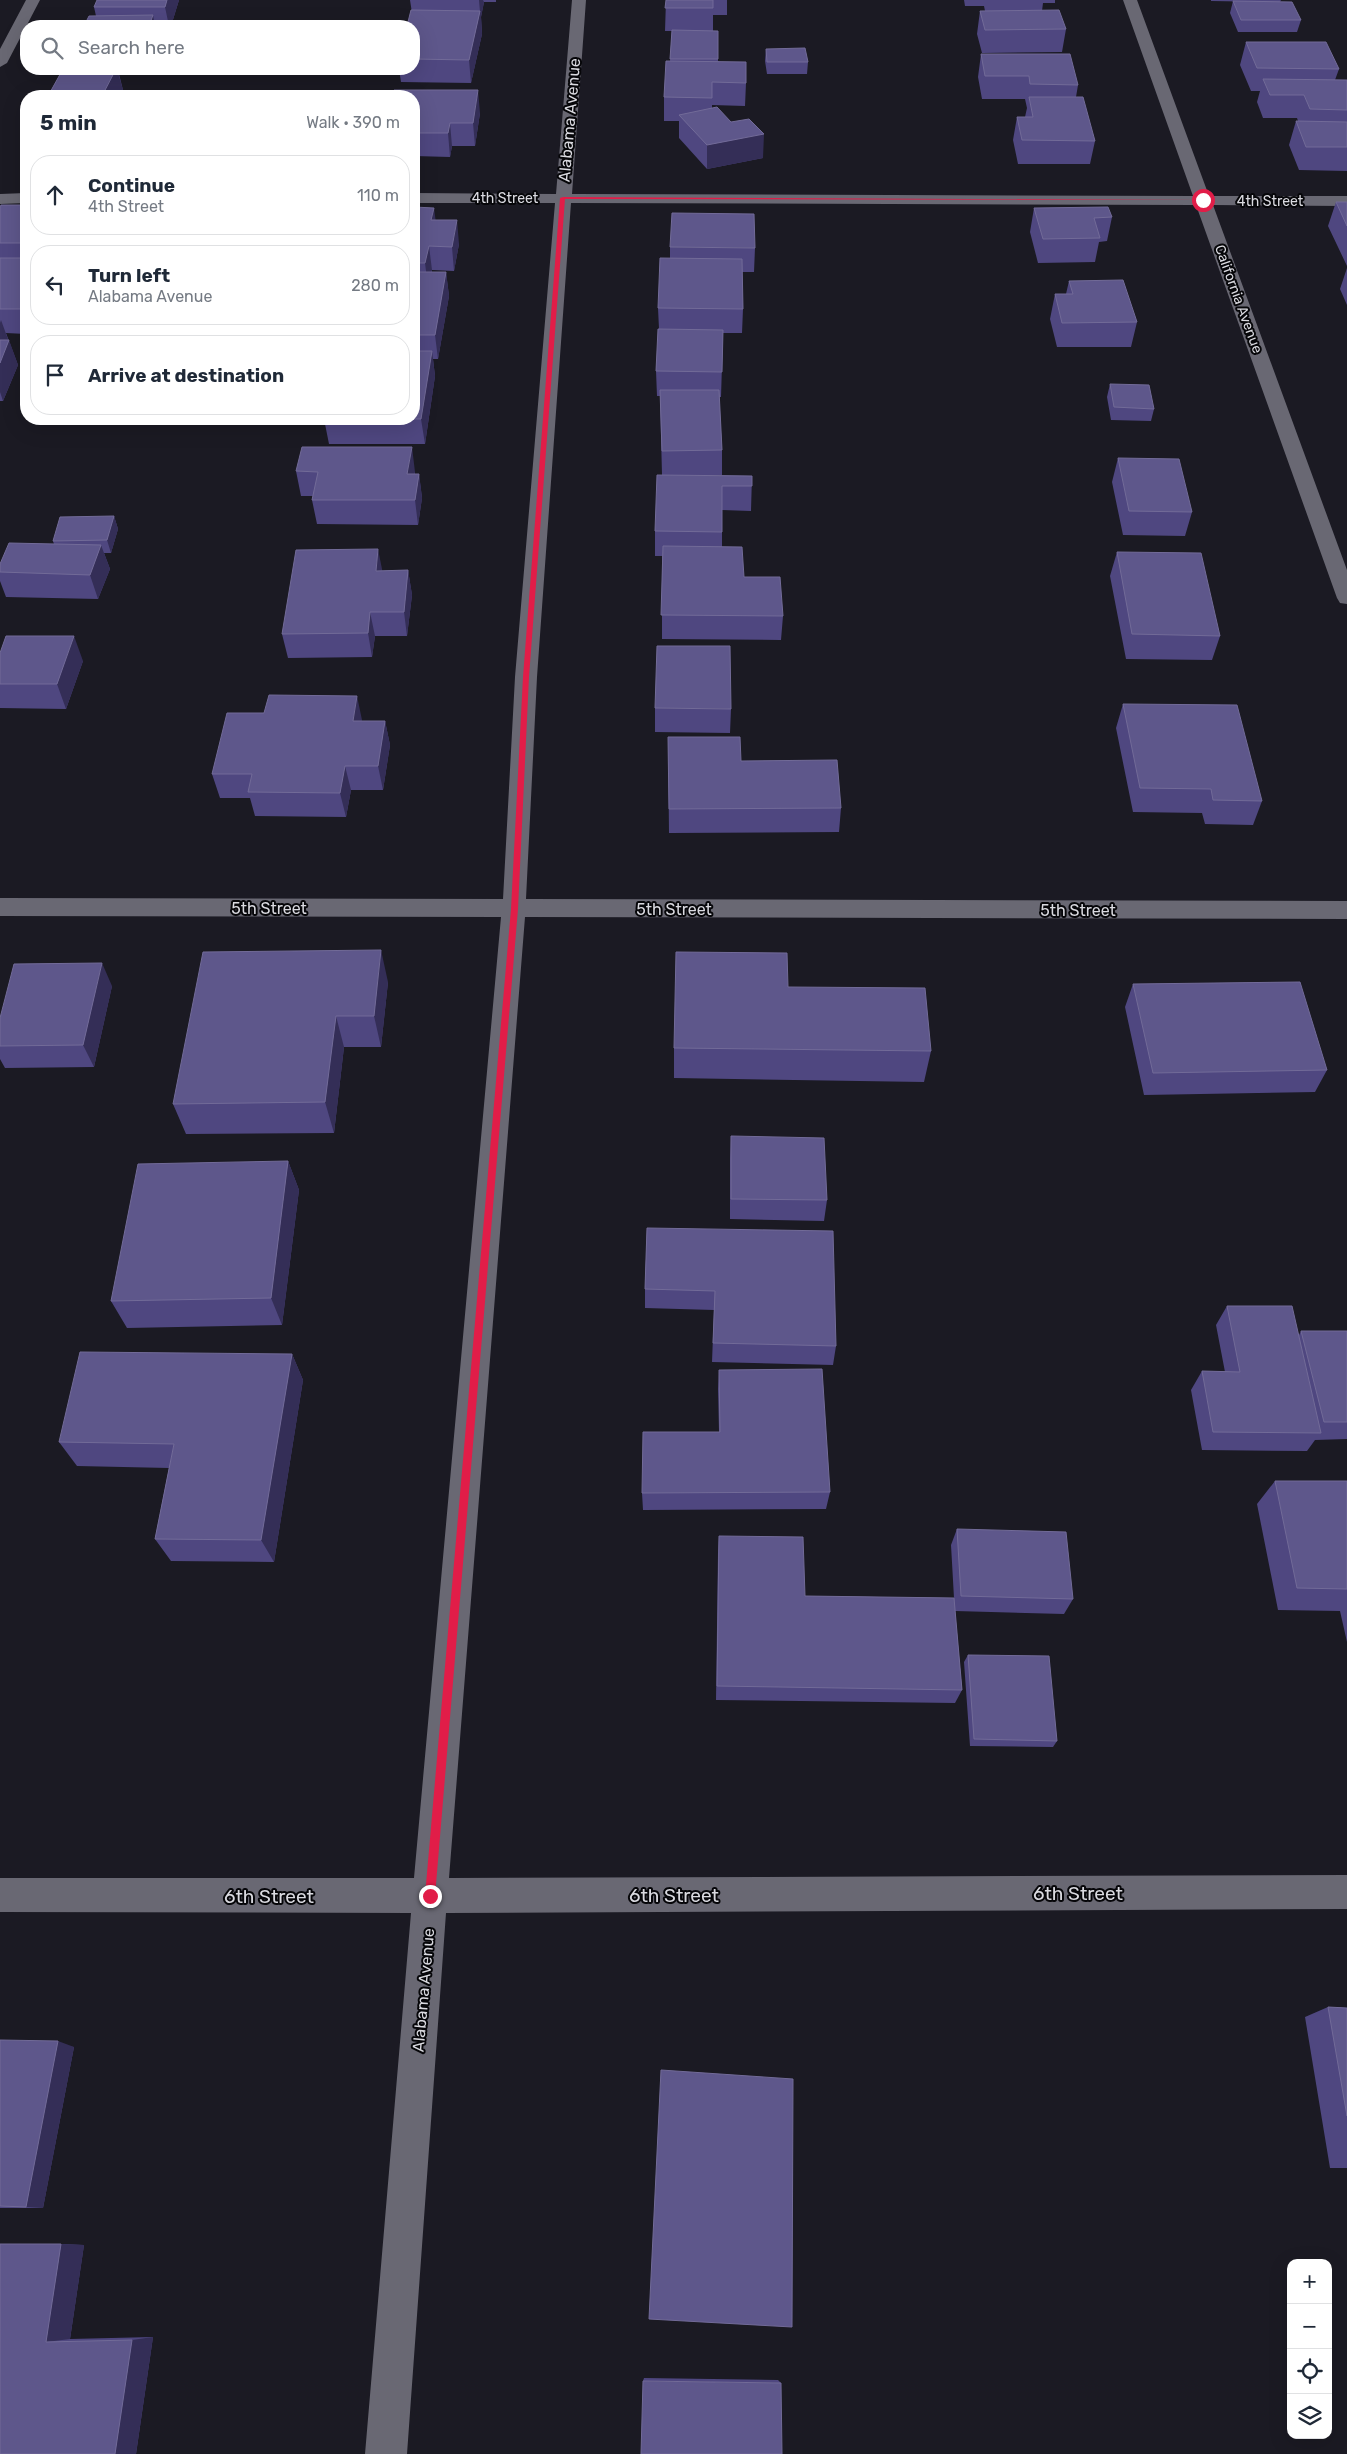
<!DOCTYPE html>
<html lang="en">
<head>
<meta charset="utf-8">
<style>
  body { margin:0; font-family:Rubik,sans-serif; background:#f2f2f3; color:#1f2937 }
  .controls { position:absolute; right:15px; bottom:15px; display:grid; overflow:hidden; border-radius:10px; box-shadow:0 5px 20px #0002 }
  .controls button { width:45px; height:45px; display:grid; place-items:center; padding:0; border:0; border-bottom:1px solid #e0e1e3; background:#fff; color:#1f2937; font:25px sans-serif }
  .stop { position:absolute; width:15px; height:15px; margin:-11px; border:4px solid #e11d48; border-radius:50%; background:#fff }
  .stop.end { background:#e11d48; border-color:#fff; box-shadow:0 1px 5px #0008 }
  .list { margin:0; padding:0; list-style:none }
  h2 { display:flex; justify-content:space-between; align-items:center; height:65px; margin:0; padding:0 20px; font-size:21px }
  h2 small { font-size:16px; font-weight:400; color:#747a83 }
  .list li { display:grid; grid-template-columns:32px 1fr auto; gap:15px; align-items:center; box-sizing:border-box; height:80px; margin:0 10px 10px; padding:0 10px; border:1px solid #e0e1e3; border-radius:20px }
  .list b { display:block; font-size:19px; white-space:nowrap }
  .list p { margin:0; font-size:16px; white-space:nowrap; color:#747a83 }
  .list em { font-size:16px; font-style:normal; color:#747a83 }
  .icon { flex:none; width:28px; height:28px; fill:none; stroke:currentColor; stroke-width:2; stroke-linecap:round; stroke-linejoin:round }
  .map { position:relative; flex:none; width:1347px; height:2454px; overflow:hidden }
  .search { position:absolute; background:#fff; box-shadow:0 5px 20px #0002; left:20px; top:20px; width:400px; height:55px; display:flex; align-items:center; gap:12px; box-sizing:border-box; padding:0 18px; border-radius:20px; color:#747a83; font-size:19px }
  .panel { position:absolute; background:#fff; box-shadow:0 5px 20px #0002; left:20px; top:90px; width:400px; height:335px; border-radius:20px }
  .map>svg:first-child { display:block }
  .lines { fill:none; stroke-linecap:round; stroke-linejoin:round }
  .minor { fill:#696873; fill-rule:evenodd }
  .wall { fill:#4f4780 }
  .shaded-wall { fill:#342e57 }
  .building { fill:#5e578b; stroke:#726b98 }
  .route { fill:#e11d48 }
  .labels { text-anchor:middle; stroke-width:4; stroke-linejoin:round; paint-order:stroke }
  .far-street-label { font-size:14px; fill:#dadae0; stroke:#060609 }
  .street-label { font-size:16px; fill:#dadae0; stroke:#060609 }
  .near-street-label { font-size:19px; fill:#dadae0; stroke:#060609 }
</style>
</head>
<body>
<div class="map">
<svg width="1347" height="2454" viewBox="0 0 1347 2454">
  <rect width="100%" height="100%" fill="#1b1a23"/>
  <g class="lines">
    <path class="minor" d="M26 0H40L7 63 0 67V49Z
      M572 0H586L572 194 1193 196 1123 0H1137L1209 196H1347V206L1213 205 1347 570V604L1340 603 1337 598 1196 205 571 203 537 677 526 899 1347 901V919L525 917 449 1878 1347 1875V1909L446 1913 407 2454H365L411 1913 0 1912V1878H414L501 917 0 916V898L503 899 515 677 555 203H414V193L556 194Z
      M26 193V203L0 204V194Z"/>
  </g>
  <path class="wall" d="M179 0 171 26H84L96 16 94 7Z
    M410 0H496V2H484L481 17 482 34 471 83 401 82 399 69H414V26Z
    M666 0H727V15H713V31H718V61L746 83 745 106 712 105V108L763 158 707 169 679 138V121H664V97L670 61 672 31H665Z
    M964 0H1055V3H1043L1042 11 1066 29 1062 52 982 53 977 34 980 11H985L984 6H965Z
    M1211 0H1281L1280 2 1301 20 1297 32H1238L1230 13 1233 1 1274 2 1211 1Z
    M1246 42 1339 69 1335 80H1347V171L1299 170 1289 145 1296 121H1298L1297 118H1263L1257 102 1260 91H1251L1240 65Z
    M766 49 808 62 807 74H767L765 61Z
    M981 54 1078 85 1076 97 1095 141 1090 164H1018L1013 140 1017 117H1025L1027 108 1025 99H982L978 77Z
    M63 69H147L145 74H119L123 90 119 96H48Z
    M414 96 480 113 475 146H452L450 157 414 156Z
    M1336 202H1347V266L1328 226Z
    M26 205V334L6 333 18 365 3 401H0V207Z
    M414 207 435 220 459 244 454 271 432 270V272H446L449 296 438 359H433L435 376 425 444H329L324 419H414Z
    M1034 208 1112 217 1107 241 1099 242 1095 262 1038 263 1030 232Z
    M670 247 755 248 754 272H742L743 309 742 333H723L721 397H719L722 450V475H687L752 476 751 511 722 510V547L744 577 783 616 781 640 662 639V556H655V531L662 475 660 396H657L656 371 659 329 658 308 670 258Z
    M1347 268V305L1340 289Z
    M1069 281 1137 322 1131 347H1057L1050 319 1055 294H1066Z
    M1110 384 1154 409 1151 421 1111 420 1107 397Z
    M1118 458 1192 512 1185 536 1123 535 1112 482Z
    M296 471 415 472V474H419L422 498 418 525 317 524 312 500 313 496H301Z
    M114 516 118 529 111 553H104L110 569 98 599 6 597 0 581V564L54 544 53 541Z
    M1117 552 1220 636 1212 660 1126 659 1110 576Z
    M408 570 412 595 407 636H375L372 657 288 658 282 634 382 571Z
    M0 653 83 661 66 709 0 708Z
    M1123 704 1262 801 1253 825 1205 824 1202 813 1133 812 1116 728Z
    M655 708 731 709 730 733 655 732Z
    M362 721H385L390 745 383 790H351L346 817 255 816 250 798H220L212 774Z
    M668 737 741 761 841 808 839 832 669 833Z
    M388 982 381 1047H344L334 1133 186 1134 173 1104Z
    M1133 984 1327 1070 1315 1092 1144 1095 1125 1007Z
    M112 986 94 1067 5 1068 0 1059V1018Z
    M788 987 931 1051 924 1082 674 1078V1048Z
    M731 1136 827 1200 824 1221 730 1219V1158Z
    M288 1161 299 1190 282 1325 127 1328 111 1301Z
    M647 1228 836 1346 833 1365 712 1362 714 1310 645 1308V1289Z
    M1227 1306 1299 1335 1301 1331H1347V1439L1315 1440 1307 1451 1202 1450 1191 1390 1202 1371 1225 1372 1216 1325Z
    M292 1354 303 1380 274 1562 171 1561 155 1539 169 1468 77 1466 59 1442Z
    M719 1370 830 1492 826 1509 643 1510 642 1493 719 1432 718 1389Z
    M1275 1481H1347V1642L1340 1611 1278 1610 1257 1504Z
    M957 1529 1073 1599 1064 1614 955 1611 962 1690 955 1703 716 1700 718 1552 719 1536 805 1596 954 1598 951 1545Z
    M968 1655 1057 1741 1053 1747 970 1746 964 1662Z
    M1328 2007 1347 2008V2168H1330L1305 2017Z
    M0 2040 74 2047 43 2208H0Z
    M61 2244 84 2245 70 2339 153 2337 136 2454H0Z
    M644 2378 778 2380 781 2383 643 2381Z"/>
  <path class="shaded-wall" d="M167 0H179L171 26H169L165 7Z
    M479 0H483L484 2 481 17 482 34 471 83 469 60 480 12Z
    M153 15 155 26H149Z
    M116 69H117L123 90 119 96H102Z
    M143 69H147L145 74Z
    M478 90 480 113 475 146 473 123Z
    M450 123 452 146 450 157 448 133Z
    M764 134 763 158 707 169V145Z
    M434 208 437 231 431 220Z
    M457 220 459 244 454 271 452 247Z
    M429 246 432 270 428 287 425 263Z
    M446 272 449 296 438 359 435 335Z
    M26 301V321L22 309Z
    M1 320 9 342V340L18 365 3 401 0 392V323Z
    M432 351 435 376 425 444 421 419Z
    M412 447 415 472 410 498 407 474Z
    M419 474 422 498 418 525 415 500Z
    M114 516 118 529 111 553 107 540Z
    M101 545 110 569 98 599 90 575Z
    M378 549 383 574 376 571Z
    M408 570 412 595 407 636 404 612Z
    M370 612 375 636 372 657 368 633Z
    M74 636 83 661 66 709 57 684Z
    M357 696 362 720 358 745 353 721Z
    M385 721 390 745 383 790 378 766Z
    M345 766 351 790 346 817 340 793Z
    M381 950 388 982 381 1047 374 1016Z
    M102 963 112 986 94 1067 83 1045Z
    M336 1016 344 1047 334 1133 325 1102Z
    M288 1161 299 1190 282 1325 271 1298Z
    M292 1354 303 1380 274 1562 261 1540Z
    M58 2041 74 2047 43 2208 26 2207Z
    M61 2244 84 2245 70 2339 46 2342Z
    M153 2337 136 2454H115L132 2340Z"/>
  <path class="building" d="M97 0H167L165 7H94Z
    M666 0H713V8H665Z
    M1233 1 1292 2 1301 20H1241Z
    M411 10 480 11 469 60 414 59V26H407Z
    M1059 10 1066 29 985 30 980 11Z
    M153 15 149 26H84L89 16Z
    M672 30 718 31V59H670Z
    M1246 42H1326L1339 69 1257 68Z
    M805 48 808 62H767L766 49Z
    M981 54H1070L1078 85 1030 84 1029 76H985Z
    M666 61 746 62V83L712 82V98L664 97Z
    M63 69H116L102 96H48Z
    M1263 79 1347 80V110L1310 109 1304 95H1270Z
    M394 90H478L473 123H450L448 133H414V96H393Z
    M1029 97H1083L1095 141 1022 140 1017 117H1033Z
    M717 107 731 122 749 119 764 134 707 145 679 115Z
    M1296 121 1347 122V147H1306Z
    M1336 202H1347V226Z
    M1 205H26V243H0V207Z
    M414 207 434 208 431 220H457L452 247 429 246 425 263H414Z
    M1108 207 1112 217 1094 218 1100 238 1043 239 1034 208Z
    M672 213 754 214 755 248 670 247Z
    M0 258H26V301L22 309H0Z
    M660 258 742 259 743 309 658 308Z
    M414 272H446L435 335H414Z
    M1123 280 1137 322 1062 323 1055 294H1073L1069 281Z
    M658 329 723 330 722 372 656 371Z
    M0 340H9L0 363Z
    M414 351H432L421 419H324H414Z
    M1110 384 1149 385 1154 409 1114 407Z
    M660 390H719L722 450 662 451Z
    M302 447H412L407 474H419L415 500H312L318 472 296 471Z
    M1118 458 1179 459 1192 512 1129 511Z
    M657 475 752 476V486H722V532L655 531Z
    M114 516 107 540 53 541 60 517Z
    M9 543 101 545 90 575 0 572V564Z
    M663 546 742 547 744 577H780L783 616 661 615Z
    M378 549 376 571 408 570 404 612H370L368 633 282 634 296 550Z
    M1117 552 1201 553 1220 636 1132 634Z
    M6 636H74L57 684H0V653Z
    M657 646H730L731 709 655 708Z
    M269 695 357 696 353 721H385L378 766H345L340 793 248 792 252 774H212L227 713H264Z
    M1123 704 1237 705 1262 801 1213 800 1211 789 1140 788Z
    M668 737H740L741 761 837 760 841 808 669 809Z
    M381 950 374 1016H336L325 1102 173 1104 203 952Z
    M676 952 787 953 788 987 925 988 931 1051 674 1048Z
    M102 963 83 1045 0 1046V1018L14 964Z
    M1300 982 1327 1070 1153 1073 1133 984Z
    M731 1136 824 1138 827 1200 731 1199Z
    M288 1161 271 1298 111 1301 138 1164Z
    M647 1228 833 1231 836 1346 713 1343 715 1291 645 1289Z
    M1227 1306H1292L1321 1433 1213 1432 1202 1371 1240 1372Z
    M1301 1331H1347V1422H1324Z
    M80 1352 292 1354 261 1540 155 1539 174 1444 59 1442Z
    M822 1369 830 1492 642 1493 643 1432H720L719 1370Z
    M1275 1481H1347V1589L1297 1588Z
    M957 1529 1066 1532 1073 1599 961 1596Z
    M719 1536 803 1537 805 1596 954 1598 962 1690 717 1686Z
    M968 1655 1049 1656 1057 1741 974 1739Z
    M1328 2007 1347 2008V2116Z
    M0 2040 58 2041 26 2207 0 2206Z
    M661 2070 793 2079 792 2327 649 2319Z
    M0 2244H61L46 2342 132 2340 115 2454H0Z
    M643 2381 781 2383 782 2454H641Z"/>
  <path class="route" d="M563 197 1205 200 565 199 529 677 518 909 435 1896 430 1901 425 1896 511 909 523 677 560 198Z"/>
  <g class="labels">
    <g class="far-street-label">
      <text x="505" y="203">4th Street</text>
      <text x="1270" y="206">4th Street</text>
      <text transform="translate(1239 299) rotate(70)" y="5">California Avenue</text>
    </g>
    <g class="street-label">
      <text transform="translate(569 120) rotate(-85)" y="6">Alabama Avenue</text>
      <text x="269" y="914">5th Street</text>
      <text x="674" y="915">5th Street</text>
      <text x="1078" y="916">5th Street</text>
      <text transform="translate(423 1990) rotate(-85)" y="6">Alabama Avenue</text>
    </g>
    <g class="near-street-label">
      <text x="1078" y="1900">6th Street</text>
      <text x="674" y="1902">6th Street</text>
      <text x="269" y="1903">6th Street</text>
    </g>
  </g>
</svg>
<div class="controls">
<button>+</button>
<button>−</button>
<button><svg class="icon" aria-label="locate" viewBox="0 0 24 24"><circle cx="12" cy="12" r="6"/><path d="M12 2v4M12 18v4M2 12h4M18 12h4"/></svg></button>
<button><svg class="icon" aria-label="layers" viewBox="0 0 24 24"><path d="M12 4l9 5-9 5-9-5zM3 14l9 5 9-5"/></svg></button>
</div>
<div class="stop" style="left:1203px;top:200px"></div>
<div class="stop end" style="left:430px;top:1896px"></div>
<div class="search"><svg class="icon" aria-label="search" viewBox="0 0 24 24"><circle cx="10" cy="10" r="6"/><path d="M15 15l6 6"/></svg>Search here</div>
<section class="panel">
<h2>5 min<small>Walk · 390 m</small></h2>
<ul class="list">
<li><svg class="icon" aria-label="ahead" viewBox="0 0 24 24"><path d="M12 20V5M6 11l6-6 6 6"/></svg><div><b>Continue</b><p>4th Street</p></div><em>110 m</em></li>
<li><svg class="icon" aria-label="left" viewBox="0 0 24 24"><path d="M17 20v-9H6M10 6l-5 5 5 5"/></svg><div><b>Turn left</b><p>Alabama Avenue</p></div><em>280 m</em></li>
<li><svg class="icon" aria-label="arrive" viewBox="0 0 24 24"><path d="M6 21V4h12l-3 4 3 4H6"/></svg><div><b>Arrive at destination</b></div></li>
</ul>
</section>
</div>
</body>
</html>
